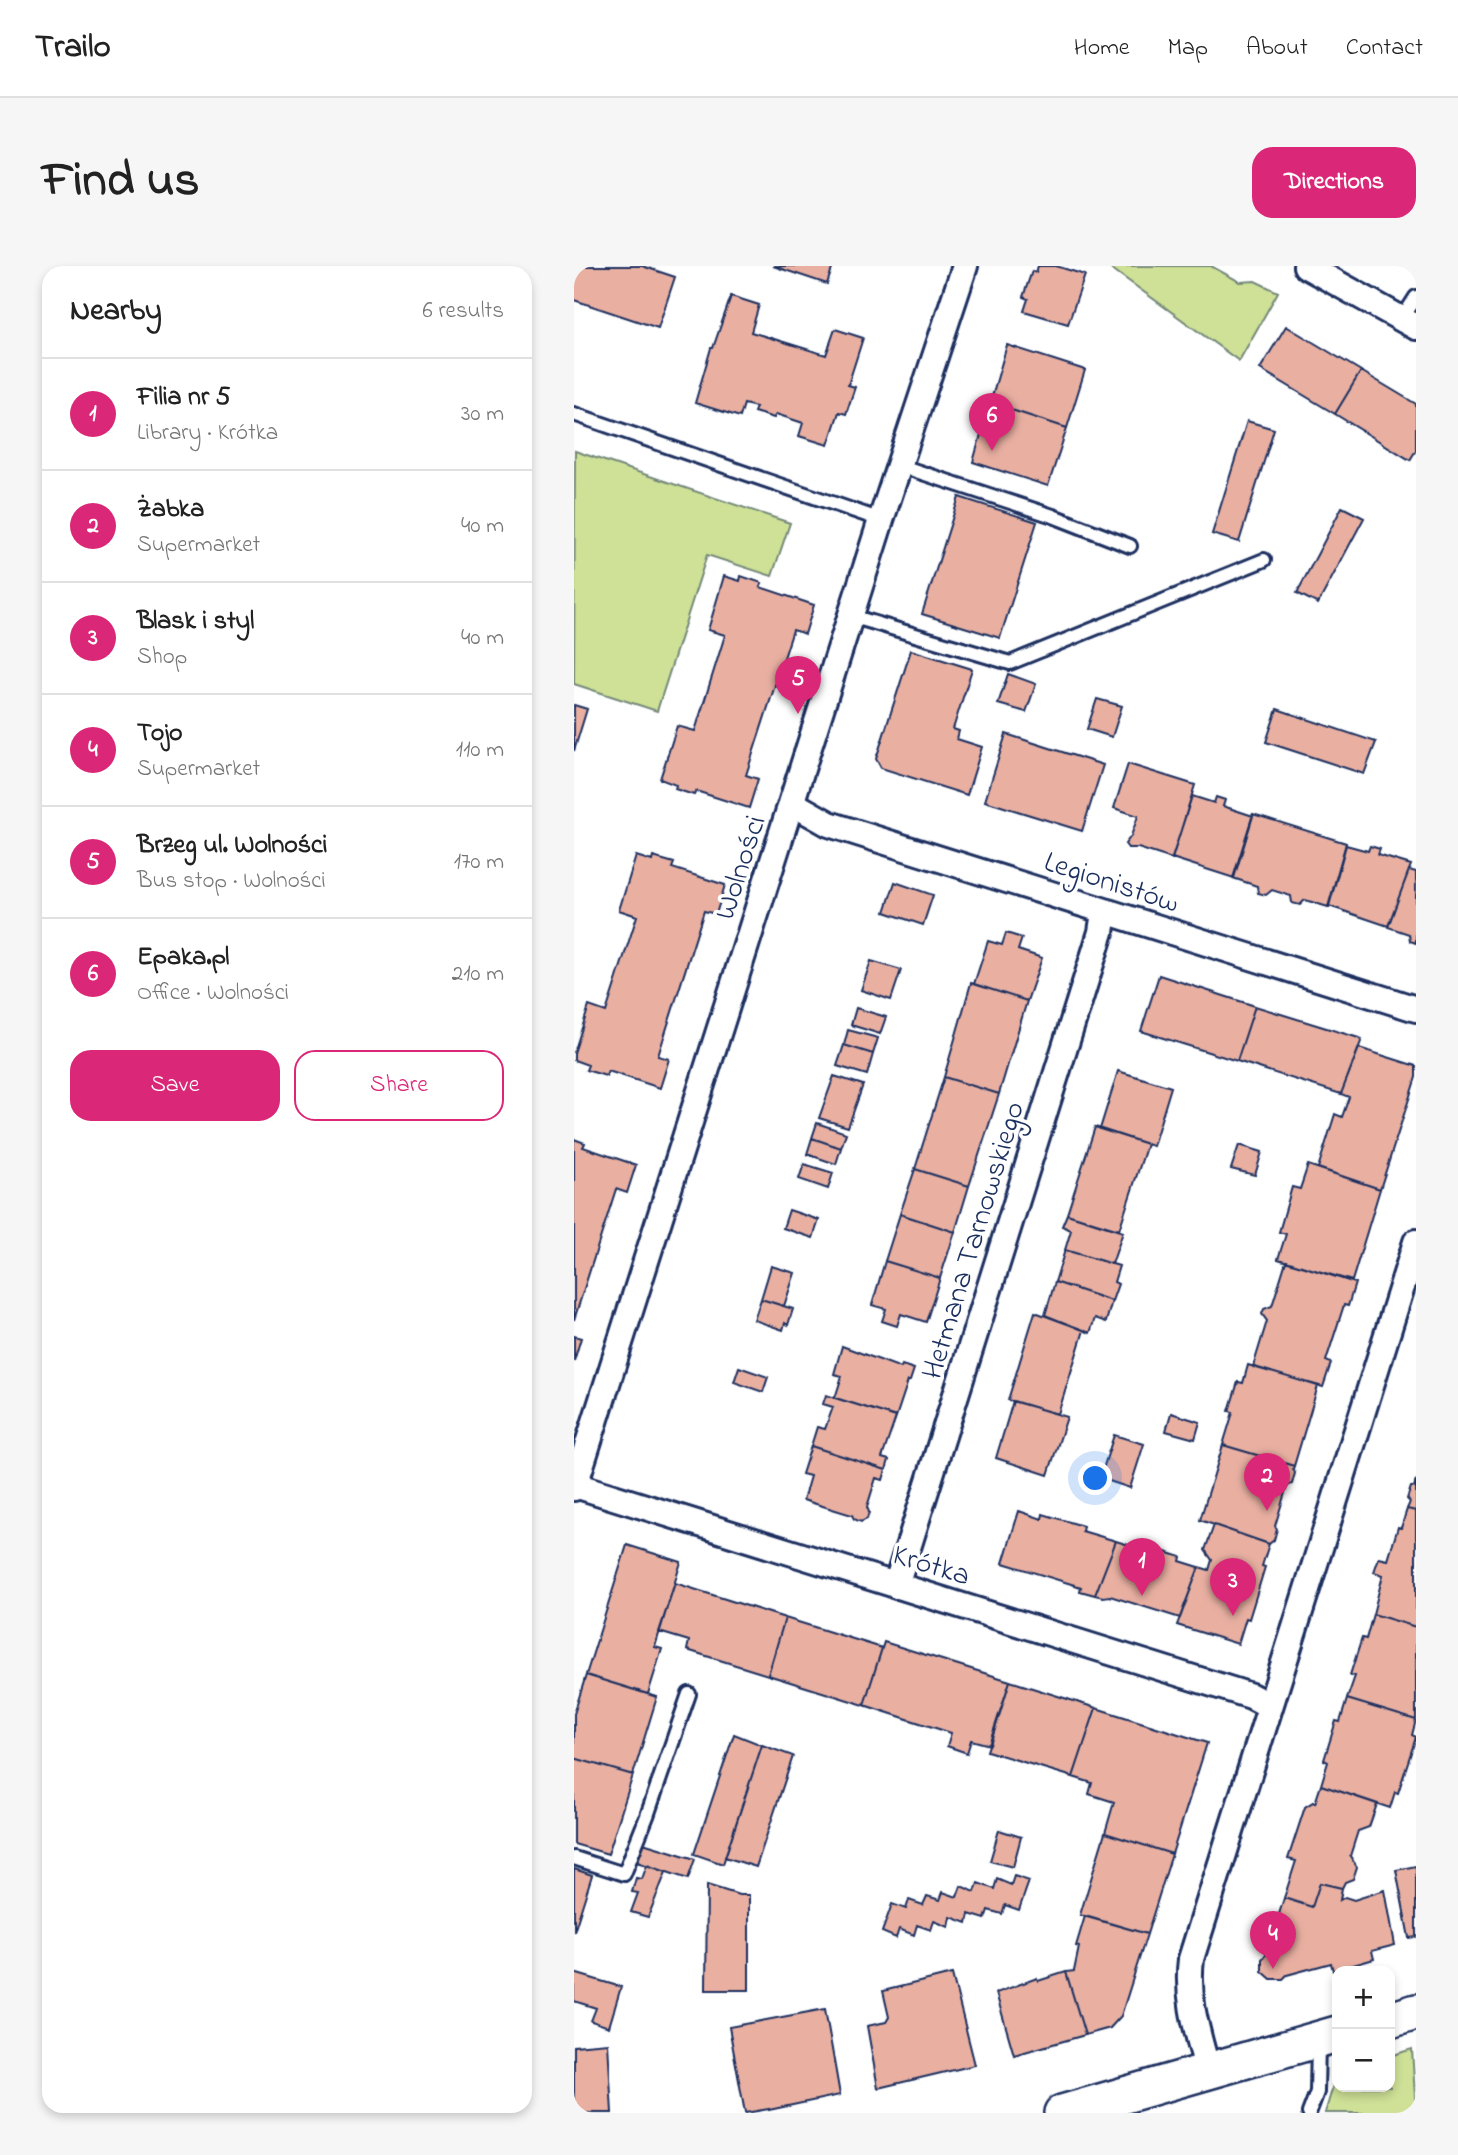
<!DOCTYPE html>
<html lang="en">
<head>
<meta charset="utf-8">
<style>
  body { margin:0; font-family:"Indie Flower",sans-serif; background:#f6f6f6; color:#222 }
  .controls { position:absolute; right:21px; bottom:21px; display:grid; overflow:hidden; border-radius:14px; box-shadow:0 4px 10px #0003 }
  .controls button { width:63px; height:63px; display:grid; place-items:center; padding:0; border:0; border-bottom:2px solid #e0e0e0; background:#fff; color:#222; font:35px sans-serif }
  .you { position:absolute; left:522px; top:1213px; width:24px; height:24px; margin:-18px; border:5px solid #fff; border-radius:50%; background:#1a73e8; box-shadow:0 0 0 10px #1a73e833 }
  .badge { display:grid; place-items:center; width:46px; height:46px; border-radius:50%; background:#db2777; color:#fff; font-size:23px; font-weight:700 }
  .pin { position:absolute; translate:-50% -58px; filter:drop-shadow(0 2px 4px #0008) }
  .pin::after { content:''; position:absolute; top:37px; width:24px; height:21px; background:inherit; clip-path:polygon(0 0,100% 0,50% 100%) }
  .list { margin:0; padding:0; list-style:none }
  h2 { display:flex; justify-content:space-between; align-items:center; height:91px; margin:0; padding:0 28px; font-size:30px }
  h2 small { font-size:23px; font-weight:400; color:#767676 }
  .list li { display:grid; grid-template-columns:46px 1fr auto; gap:21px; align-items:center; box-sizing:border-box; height:112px; padding:0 28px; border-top:2px solid #e0e0e0 }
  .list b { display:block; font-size:26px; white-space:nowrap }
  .list p { margin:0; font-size:23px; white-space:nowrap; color:#767676 }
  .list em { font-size:23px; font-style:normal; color:#767676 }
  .actions { display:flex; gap:14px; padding:21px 28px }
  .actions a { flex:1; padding:16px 0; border:2px solid #db2777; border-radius:21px; text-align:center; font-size:24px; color:#db2777 }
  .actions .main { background:#db2777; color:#fff }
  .map { position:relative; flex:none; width:842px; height:1847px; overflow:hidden; border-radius:21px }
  header { display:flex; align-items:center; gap:42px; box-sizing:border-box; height:98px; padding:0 35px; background:#fff; border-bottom:2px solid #e0e0e0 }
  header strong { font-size:33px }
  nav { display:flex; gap:38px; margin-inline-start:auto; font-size:24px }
  .intro { display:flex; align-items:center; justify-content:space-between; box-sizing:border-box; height:168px; padding:0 42px }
  h1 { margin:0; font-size:49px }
  .button { padding:18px 32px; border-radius:21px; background:#db2777; color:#fff; font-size:24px; font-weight:700 }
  main { display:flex; gap:42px; padding:0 42px }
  aside { flex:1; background:#fff; border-radius:21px; box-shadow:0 4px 10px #0003 }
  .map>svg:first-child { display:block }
  .green { fill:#cee196; stroke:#74887a; stroke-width:2 }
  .building { fill:#e9b0a2; stroke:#1b2f5e; stroke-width:2 }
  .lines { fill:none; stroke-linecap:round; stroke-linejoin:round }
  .lane-casing { stroke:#1b2f5e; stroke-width:18 }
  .street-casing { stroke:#1b2f5e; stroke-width:30 }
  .secondary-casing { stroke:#1b2f5e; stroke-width:40 }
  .lane { stroke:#fff; stroke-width:12 }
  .street { stroke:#fff; stroke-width:24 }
  .secondary { stroke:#fff; stroke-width:35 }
  .labels { text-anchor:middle; stroke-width:7; stroke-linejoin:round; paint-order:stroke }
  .street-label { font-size:30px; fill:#1b2f5e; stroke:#fff }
</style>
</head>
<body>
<header>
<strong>Trailo</strong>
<nav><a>Home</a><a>Map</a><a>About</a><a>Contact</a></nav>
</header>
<div class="intro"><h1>Find us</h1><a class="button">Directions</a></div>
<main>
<aside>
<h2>Nearby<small>6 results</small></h2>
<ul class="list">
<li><span class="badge">1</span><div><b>Filia nr 5</b><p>Library · Krótka</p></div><em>30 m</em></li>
<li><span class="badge">2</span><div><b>Żabka</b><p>Supermarket</p></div><em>40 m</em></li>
<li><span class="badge">3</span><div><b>Blask i styl</b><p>Shop</p></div><em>40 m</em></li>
<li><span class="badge">4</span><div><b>Tojo</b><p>Supermarket</p></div><em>110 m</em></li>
<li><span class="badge">5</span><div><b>Brzeg ul. Wolności</b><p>Bus stop · Wolności</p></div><em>170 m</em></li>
<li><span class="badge">6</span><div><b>Epaka.pl</b><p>Office · Wolności</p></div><em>210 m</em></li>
</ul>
<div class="actions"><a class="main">Save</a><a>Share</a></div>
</aside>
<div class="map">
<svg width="842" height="1847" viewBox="0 0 842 1847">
  <rect width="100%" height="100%" fill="#fff"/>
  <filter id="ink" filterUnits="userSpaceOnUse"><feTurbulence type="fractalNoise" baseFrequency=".0143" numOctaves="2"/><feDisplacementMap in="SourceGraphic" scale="14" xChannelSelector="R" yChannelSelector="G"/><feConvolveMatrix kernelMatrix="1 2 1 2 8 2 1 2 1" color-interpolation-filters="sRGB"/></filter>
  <g filter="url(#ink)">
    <path class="green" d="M534 0H637L666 16 681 15 704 26 665 95Z
      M1 185 216 257 198 310 133 289 83 445 0 418Z
      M838 1783 842 1847H751L763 1807V1821H816V1790Z"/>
    <path class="building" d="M0 0H68L101 11 84 62 0 34Z
      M199 0H259L253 18Z
      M464 0H482L511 9 494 58 450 45 454 33 449 31 458 5 462 6Z
      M157 30 185 39 177 66 252 89 261 63 289 72 274 119 281 121 272 148 265 146 254 179 225 170 229 157 202 148 200 152 180 146 182 141 170 138 166 151 121 137 137 82H139Z
      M712 60 787 105 761 148 686 103Z
      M433 79 511 104 493 162 416 137Z
      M787 105 842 138V184L836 194 761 148Z
      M416 137 493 162 474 220 399 196Z
      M673 155 700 163 665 276 638 268Z
      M385 231 463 256 426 372 348 348Z
      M768 241 790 252 744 338 723 327Z
      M150 310 166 315 167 310 188 317 186 321 240 339 231 368 219 364 172 509 184 513 175 542 122 525 120 529 101 523 102 519 86 513 103 460 121 465 151 369 134 364Z
      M337 384 398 403 379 463 385 465 383 473 408 481 393 529 307 502 302 493Z
      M434 408 462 418 452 446 424 438Z
      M523 433 548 440 538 471 513 463Z
      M0 439 13 443 0 485Z
      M703 443 802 476 790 508 692 476Z
      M432 468 529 499 508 565 411 535Z
      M554 498 621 519 598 593 564 582H554L551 578 557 570 564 550 540 542Z
      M618 530 640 537 642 531 651 534 649 540 679 550 660 612 598 592Z
      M679 548 772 577 754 641 731 634 726 639 718 637 717 630 698 624 692 629 684 627 683 620 659 612Z
      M772 579 794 585 796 580 806 583 804 589 837 599 814 660 755 640Z
      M62 590 78 595 79 591 100 597 98 602 151 619 142 648 130 645 84 790 95 793 86 822 34 805 32 810 12 804 14 799 0 794V787L15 740 32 746 63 650 45 644Z
      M835 604 842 606V677L836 675 835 668 814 661Z
      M321 616 359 629 349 659 311 646Z
      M432 667 448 672 444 684 468 692 453 735 400 718 414 675 428 679Z
      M297 695 327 704 317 734 287 724Z
      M585 709 681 740 663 795 567 765Z
      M397 717 453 735 425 828 370 811Z
      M681 740 788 773 767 828 663 795Z
      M282 742 312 751 306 768 277 759Z
      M274 764 304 772 299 788 270 779Z
      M270 779 299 788 293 809 263 800Z
      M785 782 842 800V811L806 923 744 902 761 848 768 851 775 831 767 828Z
      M544 805 597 821 579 880 526 863Z
      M260 810 289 819 274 861 245 852Z
      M370 811 425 828 395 920 341 903Z
      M243 857 272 867 267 882 238 872Z
      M521 861 573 878 545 964 493 948Z
      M238 872 267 882 262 898 233 888Z
      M0 873 11 877 9 881 62 899 53 927 42 923 0 1054Z
      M665 879 688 886 681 909 657 903Z
      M230 898 259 907 254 923 225 913Z
      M734 899 806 923 778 1015 704 993 712 968 705 966 718 921 726 923Z
      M341 903 395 920 381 966 326 948Z
      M215 944 245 954 239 972 209 962Z
      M326 948 381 966 366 1012 311 995Z
      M493 948 549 966 538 998 491 984 497 964 488 960Z
      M491 984 545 1000 540 1016 544 1018 538 1035 481 1016Z
      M311 995 366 1012 352 1056 327 1048 323 1060 308 1055 312 1043 298 1039Z
      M712 995 781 1017 774 1040 770 1039 752 1095 757 1097 749 1121 679 1101 693 1055 688 1048 690 1043 698 1040Z
      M197 1000 221 1007 210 1040 187 1033Z
      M481 1016 538 1035 532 1056 521 1052 516 1067 471 1049Z
      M187 1033 219 1043 214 1059 211 1057 209 1064 180 1054Z
      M461 1046 510 1064 484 1148 434 1134Z
      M0 1070 7 1072 0 1095Z
      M268 1080 327 1102 328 1099 340 1103 336 1115H334L322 1151 261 1132 268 1110 260 1108Z
      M674 1099 744 1120 720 1200 649 1179 659 1146 655 1145 664 1116 669 1117Z
      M165 1101 194 1111 189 1126 160 1116Z
      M252 1129 322 1151 308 1192 315 1194 312 1204 237 1180 243 1161 251 1163 259 1141 249 1138Z
      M439 1135 493 1151 474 1209 422 1192Z
      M597 1147 626 1156 621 1173 592 1165Z
      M540 1169 570 1178 556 1222 526 1212Z
      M649 1179 720 1200 719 1203 721 1207 718 1218 713 1220 701 1260 703 1263 700 1274 695 1278 626 1254Z
      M237 1180 312 1204 309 1214 302 1212 293 1241 295 1246 293 1253 287 1256 280 1253 278 1249 229 1234 236 1210 228 1208Z
      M842 1214V1245L833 1243 836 1236 833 1233 837 1221H840Z
      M833 1243 842 1245V1361L799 1348 809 1309 800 1306 803 1297 805 1292 814 1294 824 1261 827 1262Z
      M445 1245 468 1253 469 1248 509 1260 508 1265 542 1275 521 1329 506 1325 507 1321 429 1297Z
      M640 1259 695 1278 688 1300 691 1301 675 1353 672 1352 664 1378 603 1359 625 1301 635 1304 638 1294 631 1284Z
      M542 1275 561 1281 563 1277 607 1291 606 1295 625 1301 606 1352 536 1330 529 1331 521 1329Z
      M53 1279 107 1296 81 1381 88 1383 74 1428 12 1409Z
      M101 1317 211 1352 194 1409 113 1384 115 1375 85 1366Z
      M799 1348 842 1361V1454L773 1433 781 1410 776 1409 788 1372 792 1373Z
      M211 1352 308 1382 290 1439 194 1409Z
      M310 1376 436 1415 416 1479 397 1474 393 1487 373 1480 377 1467 290 1439Z
      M12 1409 83 1431 59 1509 0 1492V1448Z
      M436 1415 522 1442 499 1511 413 1485Z
      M773 1433 842 1454 838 1469 842 1471 824 1527 821 1526 816 1542 747 1519 754 1496 750 1494 762 1455 766 1456Z
      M522 1442 633 1477 598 1588 531 1567 540 1536 515 1528 518 1517 499 1511Z
      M160 1468 188 1479 149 1598 120 1588Z
      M188 1479 219 1490 182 1601 151 1591Z
      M0 1492 59 1509 34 1588 0 1578Z
      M747 1519 803 1538 795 1561 784 1565 776 1590 783 1601 779 1613 771 1616 768 1622 746 1617 738 1641 710 1632 722 1595 714 1593 731 1541 739 1536 741 1537Z
      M425 1564 447 1571 439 1601 416 1595Z
      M531 1567 598 1588 573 1668 506 1649Z
      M69 1577 121 1593 114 1613 63 1596Z
      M73 1599 92 1606 74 1651 57 1646 64 1627 58 1626 62 1612 68 1613Z
      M842 1600V1671L835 1672 822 1604Z
      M0 1603 18 1609 0 1666Z
      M440 1610 455 1615 445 1644 431 1639 428 1648 414 1644 411 1653 395 1648 393 1657 377 1651 375 1661 360 1655 357 1664 343 1659 340 1669 325 1663 322 1672 308 1666 318 1638 332 1643 335 1634 349 1639 353 1630 366 1634 369 1626 383 1631 387 1620 401 1626 404 1617 420 1623 423 1613 437 1619Z
      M746 1617 768 1622 766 1634 771 1631 780 1634 811 1624 821 1679 798 1685 800 1693 759 1705 757 1697 713 1709 709 1713H697L688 1705V1693L693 1687 710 1632 738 1641Z
      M133 1619 165 1629H175V1724H132Z
      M511 1650 573 1668 547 1750 536 1762 511 1769 492 1706 500 1705 505 1681 502 1680Z
      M492 1706 511 1769 440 1789 422 1727 463 1712 464 1715Z
      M0 1707 47 1721 35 1761 17 1755 22 1742 0 1735Z
      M378 1708 401 1799 304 1822 293 1760 312 1756 315 1751 309 1725Z
      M251 1743 266 1829 195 1844V1843L171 1847 155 1761Z
      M34 1777 38 1847H0V1780Z"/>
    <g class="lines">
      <g class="lane-casing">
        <path id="lane" d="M828 53 842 31
          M0 148 307 254
          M327 200 479 250 556 280
          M277 350 436 397 690 294
          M0 1592 50 1608 73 1550 115 1428
          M735 1847 743 1826 744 1777"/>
      </g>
      <g class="street-casing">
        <path id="street" d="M732 0 842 61
          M218 537 255 558 842 743
          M1 1219 677 1430 696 1440
          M0 1222 307 254 391 0
          M322 1320 527 666 530 646
          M634 1805C624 1768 612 1733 617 1693L842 976"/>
      </g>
      <g class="secondary-casing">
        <path id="secondary" d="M816 1754 842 1746
          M488 1847 763 1768"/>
      </g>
      <use href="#lane" class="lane"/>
      <use href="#street" class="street"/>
      <use href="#secondary" class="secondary"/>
    </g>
  </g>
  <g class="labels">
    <g class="street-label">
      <text transform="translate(165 601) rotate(-72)" y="10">Wolności</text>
      <text transform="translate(538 615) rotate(18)" y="10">Legionistów</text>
      <text transform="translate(398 974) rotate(-73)" y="10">Hetmana Tarnowskiego</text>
      <text transform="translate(358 1298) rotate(17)" y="10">Krótka</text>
    </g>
  </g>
</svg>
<div class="controls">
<button>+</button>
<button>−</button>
</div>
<div class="you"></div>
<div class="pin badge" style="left:568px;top:1330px">1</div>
<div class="pin badge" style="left:693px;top:1245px">2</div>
<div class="pin badge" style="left:659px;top:1350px">3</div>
<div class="pin badge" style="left:699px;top:1703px">4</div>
<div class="pin badge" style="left:224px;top:448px">5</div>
<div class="pin badge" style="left:418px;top:185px">6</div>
</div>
</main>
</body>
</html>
